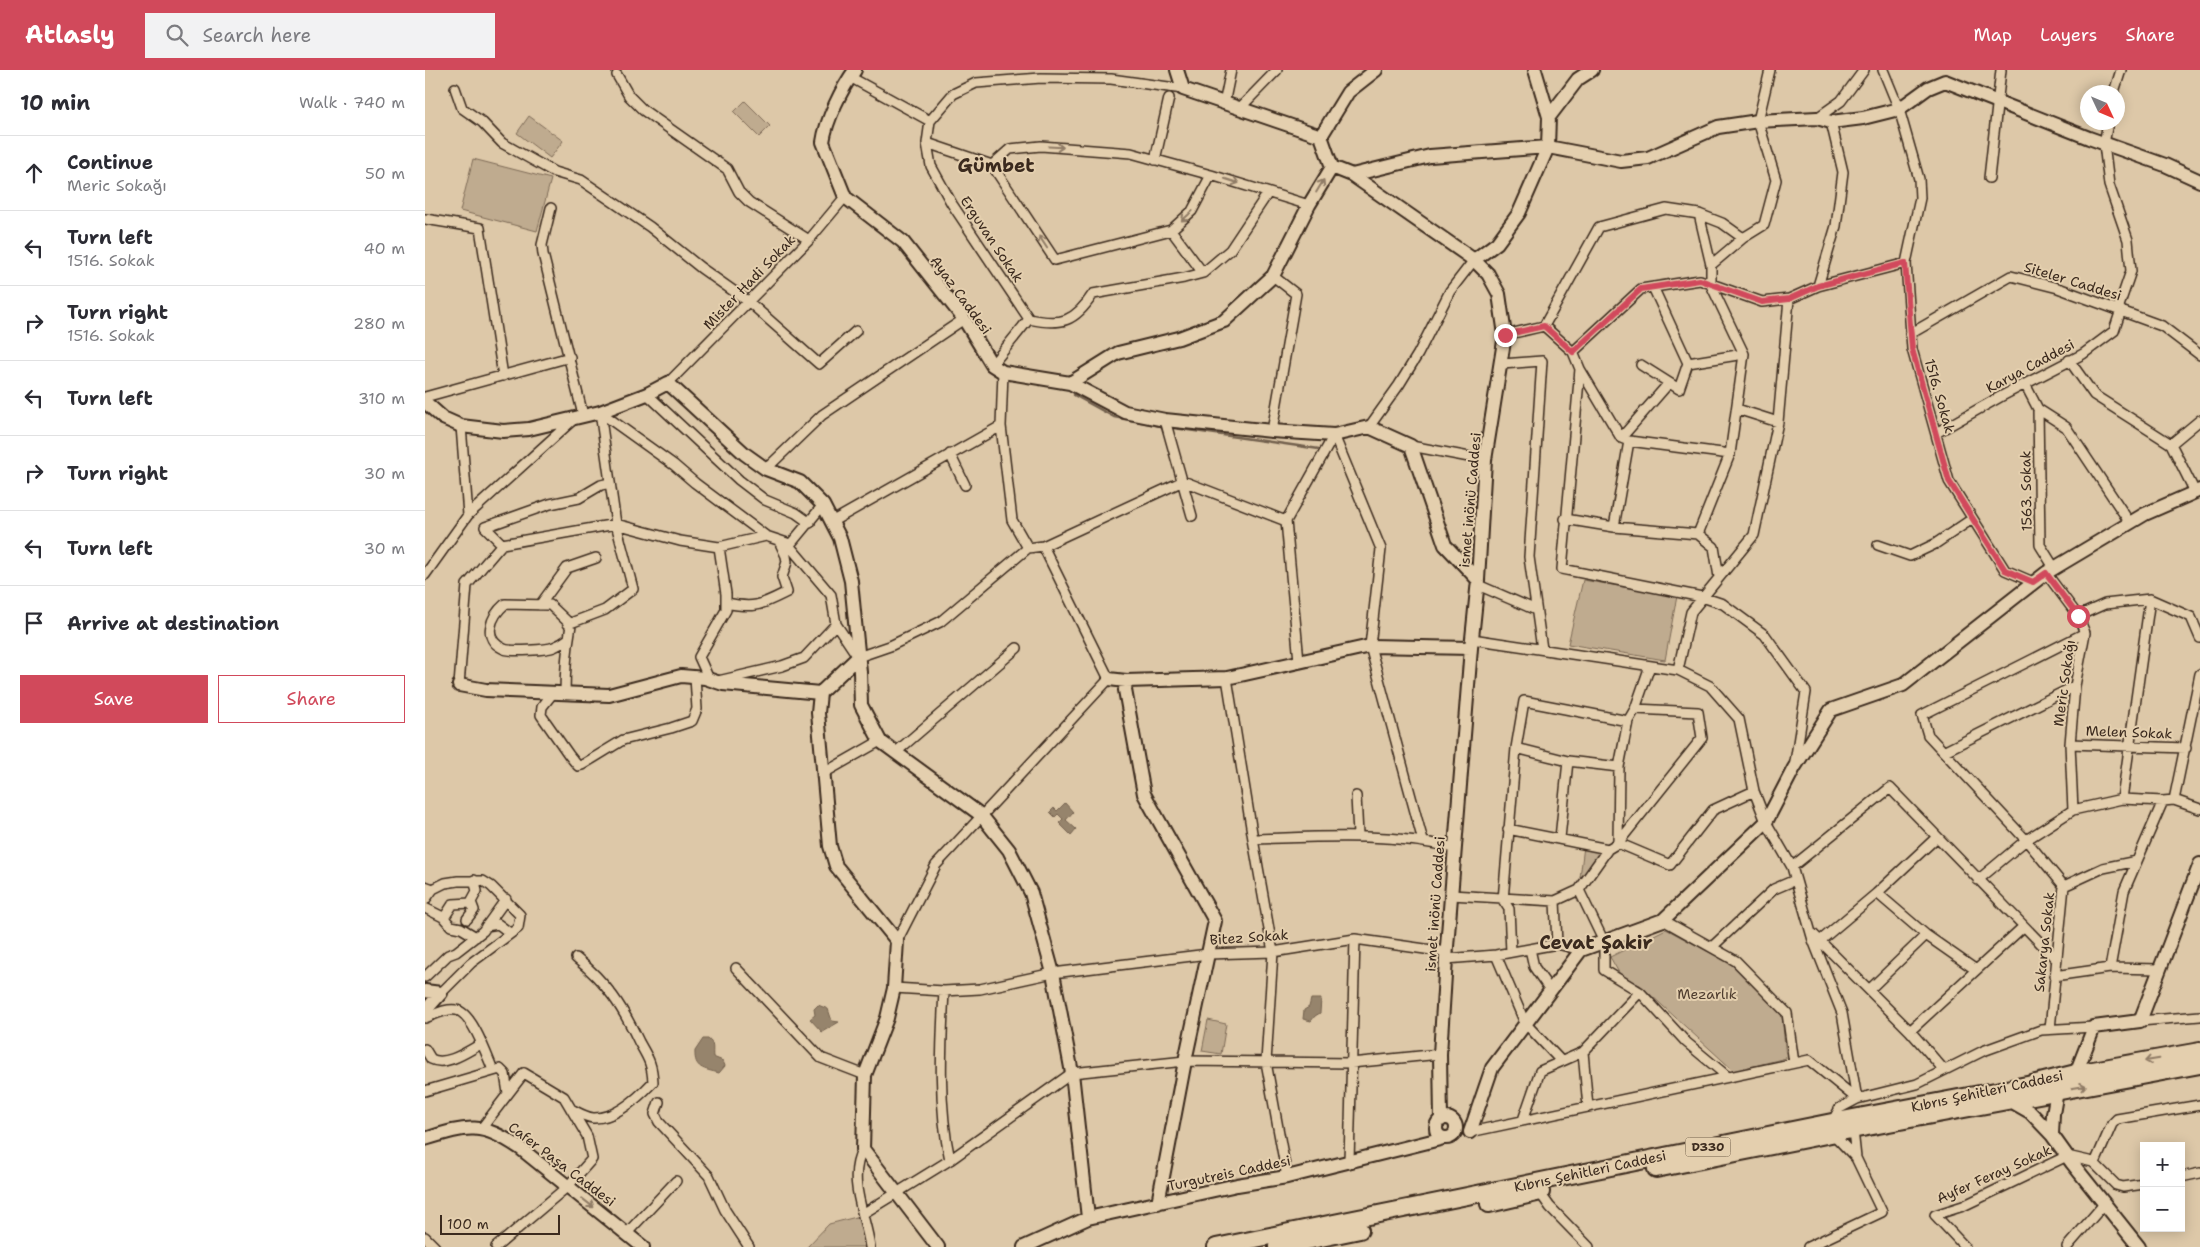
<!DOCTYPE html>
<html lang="en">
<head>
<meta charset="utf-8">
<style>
  body { margin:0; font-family:"Shantell Sans",sans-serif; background:#f2f2f3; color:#2b2b33 }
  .controls { position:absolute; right:15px; bottom:15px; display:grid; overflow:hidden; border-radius:0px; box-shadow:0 2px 12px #0003 }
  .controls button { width:45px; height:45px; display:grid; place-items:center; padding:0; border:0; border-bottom:1px solid #e1e1e2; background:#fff; color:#2b2b33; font:25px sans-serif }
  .compass { position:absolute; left:1655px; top:15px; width:45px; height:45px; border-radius:50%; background:#fff; box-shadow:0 2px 12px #0003; rotate:134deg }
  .scale { position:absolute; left:15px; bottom:12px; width:120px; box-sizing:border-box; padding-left:5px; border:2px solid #3b2a1e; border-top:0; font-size:14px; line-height:18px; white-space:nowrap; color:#3b2a1e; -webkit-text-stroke:4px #e4cfae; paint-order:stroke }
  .stop { position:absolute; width:15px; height:15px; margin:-11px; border:4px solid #d1495b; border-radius:50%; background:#fff }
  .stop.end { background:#d1495b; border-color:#fff; box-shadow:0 1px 5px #0008 }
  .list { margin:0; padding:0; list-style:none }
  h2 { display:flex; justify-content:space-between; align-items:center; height:65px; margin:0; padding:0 20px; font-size:21px }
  h2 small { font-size:16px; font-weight:400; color:#7c7c81 }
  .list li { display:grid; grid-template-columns:32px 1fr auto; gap:15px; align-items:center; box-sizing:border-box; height:75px; padding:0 20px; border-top:1px solid #e1e1e2 }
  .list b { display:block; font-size:19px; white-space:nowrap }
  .list p { margin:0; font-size:16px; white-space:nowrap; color:#7c7c81 }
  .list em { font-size:16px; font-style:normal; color:#7c7c81 }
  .actions { display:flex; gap:10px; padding:15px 20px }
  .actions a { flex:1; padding:11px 0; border:1px solid #d1495b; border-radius:0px; text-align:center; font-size:18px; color:#d1495b }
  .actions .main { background:#d1495b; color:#fff }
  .icon { flex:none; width:28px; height:28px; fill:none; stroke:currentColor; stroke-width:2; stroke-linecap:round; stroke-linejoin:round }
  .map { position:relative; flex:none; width:1775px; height:1177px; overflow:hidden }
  header { display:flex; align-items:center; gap:30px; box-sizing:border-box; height:70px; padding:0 25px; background:#d1495b; color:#fff }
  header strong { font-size:24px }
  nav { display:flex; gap:28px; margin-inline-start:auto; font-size:18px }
  .search { width:350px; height:45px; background:#f2f2f3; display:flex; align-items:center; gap:12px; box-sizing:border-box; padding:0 18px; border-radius:0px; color:#7c7c81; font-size:19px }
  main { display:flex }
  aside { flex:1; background:#fff }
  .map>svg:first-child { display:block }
  .green { fill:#bfab8f; stroke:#7d6a56 }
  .water { fill:#96846c; stroke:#72604d }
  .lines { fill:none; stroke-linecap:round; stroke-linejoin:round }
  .stream { stroke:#72604d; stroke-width:2.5 }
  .street-casing { stroke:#3b2a1e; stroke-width:12 }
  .secondary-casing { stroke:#3b2a1e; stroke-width:16 }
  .highway-casing { stroke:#3b2a1e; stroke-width:20 }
  .street { stroke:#e4cfae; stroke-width:9 }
  .secondary { stroke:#e4cfae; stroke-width:12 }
  .highway { stroke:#e4cfae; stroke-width:16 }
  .oneway { stroke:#907c66 }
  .route { stroke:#d1495b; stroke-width:6 }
  .labels { text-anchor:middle; stroke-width:4; stroke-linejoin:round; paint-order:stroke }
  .shield { fill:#e4cfae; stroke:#6e5c49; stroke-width:1 }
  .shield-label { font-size:12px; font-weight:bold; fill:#3b2a1e }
  .street-label { font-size:14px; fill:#3b2a1e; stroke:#e4cfae }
  .park-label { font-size:14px; fill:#4f3d2f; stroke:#e4cfae }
  .district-label { font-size:19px; font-weight:bold; fill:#3b2a1e; stroke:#e4cfae }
</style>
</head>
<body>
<header>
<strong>Atlasly</strong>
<div class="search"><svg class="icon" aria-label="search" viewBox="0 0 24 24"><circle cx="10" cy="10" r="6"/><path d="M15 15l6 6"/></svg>Search here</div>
<nav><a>Map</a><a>Layers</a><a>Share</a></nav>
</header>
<main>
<aside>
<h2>10 min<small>Walk · 740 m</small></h2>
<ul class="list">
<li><svg class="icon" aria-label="ahead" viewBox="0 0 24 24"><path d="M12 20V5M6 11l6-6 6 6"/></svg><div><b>Continue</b><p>Meric Sokağı</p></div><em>50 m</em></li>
<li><svg class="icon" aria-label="left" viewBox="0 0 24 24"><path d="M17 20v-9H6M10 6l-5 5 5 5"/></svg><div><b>Turn left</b><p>1516. Sokak</p></div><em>40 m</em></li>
<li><svg class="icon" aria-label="right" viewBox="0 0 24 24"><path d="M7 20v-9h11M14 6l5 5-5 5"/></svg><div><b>Turn right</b><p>1516. Sokak</p></div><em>280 m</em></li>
<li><svg class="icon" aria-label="left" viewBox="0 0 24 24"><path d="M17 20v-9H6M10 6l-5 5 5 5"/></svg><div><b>Turn left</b></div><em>310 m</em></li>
<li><svg class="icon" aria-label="right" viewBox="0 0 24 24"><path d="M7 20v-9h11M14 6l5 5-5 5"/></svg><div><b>Turn right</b></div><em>30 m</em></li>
<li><svg class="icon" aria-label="left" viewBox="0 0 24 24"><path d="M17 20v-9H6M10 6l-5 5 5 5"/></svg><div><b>Turn left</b></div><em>30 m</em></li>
<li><svg class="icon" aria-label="arrive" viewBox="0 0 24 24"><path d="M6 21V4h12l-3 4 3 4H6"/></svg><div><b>Arrive at destination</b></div></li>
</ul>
<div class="actions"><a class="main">Save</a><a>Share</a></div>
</aside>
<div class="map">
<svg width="1775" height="1177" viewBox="0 0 1775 1177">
  <rect width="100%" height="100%" fill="#ddc8a8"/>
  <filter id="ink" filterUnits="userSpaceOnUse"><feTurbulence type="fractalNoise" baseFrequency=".02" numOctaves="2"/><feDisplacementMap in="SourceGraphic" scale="10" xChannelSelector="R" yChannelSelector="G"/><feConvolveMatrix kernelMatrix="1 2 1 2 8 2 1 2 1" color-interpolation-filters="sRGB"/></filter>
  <g filter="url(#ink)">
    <path class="green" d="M320 31 345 56 334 67 309 42Z
      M104 46 138 71 125 88 92 63Z
      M48 89 126 109 112 161 35 141Z
      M1158 510 1252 526 1240 590 1143 574Z
      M1159 776 1171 778 1175 786 1155 808Z
      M1241 859 1306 894 1357 945 1361 988 1309 1001 1215 915 1197 908 1185 887Z
      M783 950 801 954 796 984 777 981Z
      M435 1146 442 1177H382L404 1154Z"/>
    <path class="water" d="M640 733 648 742 641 750 651 759 646 765 634 753 638 749 633 744 630 747 625 742 629 738 632 741Z
      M886 929H896L895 943 890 946 886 951 878 949 879 940 884 937Z
      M393 935 403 939 407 951 414 952 397 962 385 949 390 945 389 939Z
      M278 969H283C290 974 287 979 288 987L298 991 300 996 294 1003C279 999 269 999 270 981Z"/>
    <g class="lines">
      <path class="stream" d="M649 325 689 347 736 356
        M749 358 894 379"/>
      <g class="street-casing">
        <path id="street" d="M1458 0 1474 39 1494 109 1495 128 1481 193 1487 279 1524 411 1580 500 1608 512
          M192 5 204 26 218 40 302 99 314 122 324 132 384 170
          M425 7 505 51
          M30 18 37 38 57 52 77 73 129 102 156 110 225 157 276 198 324 232 394 294 431 261
          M758 19 686 9 616 8 551 13 528 24 505 51 502 73 506 96 527 134 604 249C636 256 650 252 668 224L759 208 778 203 805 180 843 123
          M1689 22 1696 0
          M799 34 806 0
          M814 39 852 0
          M1392 48 1416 31 1439 0
          M1683 52 1679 74 1684 115 1703 170 1706 201 1693 239
          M502 73 567 95
          M730 90 744 28
          M786 105 767 141 746 160 630 190 567 95 585 79 616 76 706 83 786 105 884 135
          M1564 108 1576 0
          M126 138 117 175 118 184 158 345
          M1274 144 1297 153 1318 168
          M0 149 55 158 78 306
          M746 160 778 203
          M1286 195 1318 168 1339 155 1351 110 1333 51 1345 0
          M1393 216 1411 156 1418 102 1406 52
          M1119 256 1174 157 1241 139 1274 144 1286 195V215L1319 284 1305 384 1273 464 1289 477 1294 507
          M1485 264 1586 206 1633 218 1737 256 1775 285
          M1080 265 1119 256 1148 282 1216 219 1275 210 1337 232 1364 229 1393 216 1481 193
          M1148 282 1155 299 1137 499 1277 527 1298 534 1340 565 1381 622 1370 692
          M1644 290 1669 325 1746 374 1770 422
          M1263 293 1319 284
          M1077 294 1117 291 1104 487 1117 579
          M567 295 604 249
          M1216 295 1254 319 1263 293 1228 217
          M1155 299 1196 368 1204 371 1189 457
          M243 313 384 170 420 127
          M1600 314 1613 339 1641 357 1705 453
          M222 324 314 410 340 430 371 443 385 453
          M0 327 145 287
          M1312 339 1353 352
          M1613 339 1615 475 1630 499
          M740 350 767 446
          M36 356 43 445
          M944 357 974 315 993 284 1025 221 1049 190
          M847 361 871 224 848 206
          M1511 363 1575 327 1658 284 1689 261 1696 240
          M1196 368 1244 313
          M1204 371 1305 384
          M1746 374 1775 350
          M986 376 1060 390
          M525 384 540 415
          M341 399 397 345 539 249
          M1140 449 1189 457 1273 464
          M408 451 576 356
          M60 457 125 434 154 428 176 415 185 413
          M60 457 77 474
          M1453 475 1485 486 1510 474 1547 449
          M364 476 398 435
          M618 476 758 411 861 451
          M1621 503 1653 546 1660 563 1650 616 1645 674 1648 740
          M0 505 43 445 149 349
          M1053 515 1111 540
          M301 533C330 539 336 535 362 522L357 507 362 492 361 486 354 471
          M115 535 142 498 171 488
          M1653 546 1680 534 1725 529 1766 547 1775 568
          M143 554 180 540 208 519 191 454 175 342 249 395 270 413 341 466 362 473 406 525 411 554 433 587 465 576 515 552 603 478
          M1047 569 1253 600 1285 616 1314 649 1329 721 1341 752 1367 797 1388 870 1417 943 1432 1029 1415 1038 1407 1052
          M874 591 861 451 909 365 956 479 945 576 998 771
          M1253 600 1266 542 1329 465 1353 352 1364 229
          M802 608 828 769 848 882 841 992 862 1107
          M284 609 274 587 301 540V524L294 477
          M293 611 357 596 379 588 411 554
          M34 615 42 515 77 474 191 454 255 471 294 477 341 466
          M128 623 117 637 116 645 144 685 153 696 157 695 198 670 246 658 267 651 272 639 270 607
          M140 623C140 600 142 578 146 555L125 535 80 534C66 546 56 569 79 579 86 582 122 580 129 577 134 575 139 572 143 569
          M1210 639 1273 642 1277 668 1193 773 1245 795 1288 740 1329 721
          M1645 674 1761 678
          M1091 678 1143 691 1194 697
          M1520 681 1650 616
          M470 683 592 578
          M397 704 455 671
          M931 726 933 765
          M1697 729 1725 529
          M1749 730 1775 604
          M1083 759 1183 779
          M1135 768 1143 691
          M828 769C897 767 962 762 1030 778
          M1367 797 1465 718 1631 889
          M1553 810 1601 770 1648 740 1697 729 1738 731 1749 730 1775 739
          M0 816 8 819 20 813 33 811H58L66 816 95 845 93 858 46 893 16 923
          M1639 816 1678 798 1712 791
          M1154 820 1179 872V900L1215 922 1261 972 1303 1007
          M1026 825 1130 831 1154 820 1183 779 1193 773 1194 697 1203 651 1210 639 1225 596
          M0 830 8 819
          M1130 831 1132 874
          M0 838 18 847 26 856 36 858 51 867
          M19 848 28 834 46 833
          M42 849 49 840 46 832 52 821 49 810
          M1238 850 1311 891 1362 943 1369 993
          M61 856 73 854 85 863
          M1386 862 1485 961
          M1501 865 1452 823 1512 767
          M472 871 511 795 684 609 618 476 603 478 587 450 576 356 578 302
          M1395 871 1452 823
          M1287 877 1349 819 1370 810
          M1105 879 1109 897 1125 920
          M1086 882 1084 839 1078 830 1091 678 1099 631 1203 651
          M1071 885 1100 953 1136 991
          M1021 889 1071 885 1132 874 1156 880
          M311 898 396 988 440 1005
          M1685 898 1699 821 1738 731
          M1629 906 1685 898 1734 899
          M0 907 23 885 31 882 58 861 81 829
          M469 918 519 921 555 919 628 903 783 884 848 882 930 869 1021 882
          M1444 920 1501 865 1551 900
          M519 921C516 977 513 1035 525 1090
          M0 948C9 945 21 938 31 940 47 942 62 986 68 1000
          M1715 951 1775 946
          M1625 959 1639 816 1601 770 1503 665 1497 645 1660 563
          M0 979 6 989C21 997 43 981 56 974
          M1158 982 1163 1037
          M1519 1000 1485 961 1598 857
          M0 1021 75 999 80 1004 83 1023
          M234 1032 230 1044 234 1052 284 1106 300 1140 324 1177
          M146 1039C152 1042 160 1047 168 1048 190 1049 214 1027 228 1012 227 993 223 988 214 972 197 936 182 913 151 888
          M1098 1050 1115 1001 1158 982 1215 922
          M56 1059 99 1003 139 1027 162 1066 167 1089 143 1116 71 1177
          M1428 1060 1431 1088
          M1045 1062 1384 990 1432 1029 1492 1014 1558 981 1616 960 1669 957
          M438 1079C421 1110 441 1145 445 1177
          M924 1091 930 869
          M1670 1093 1687 1054 1692 1049 1775 1035
          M1756 1107 1775 1103
          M1115 1123 1125 1137 1164 1177
          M439 1143 525 1090 647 1003 760 991 926 993 1015 984
          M202 1163 251 1111
          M0 1167 10 1177
          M1383 1177 1457 1142 1431 1088 1408 1064
          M1540 1177 1510 1145 1538 1136 1642 1086 1668 1092 1691 1115 1698 1117 1719 1114
          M1642 1177 1680 1133"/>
      </g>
      <g class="secondary-casing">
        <path id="secondary" d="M430 0C417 18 401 50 398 72L420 127 478 172 539 249 567 295 578 302 645 313 693 283 754 268 799 251 848 206 884 135 907 97
          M752 0 758 19 896 66
          M1124 47 1153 9 1167 0
          M896 66 907 97 927 105 1049 190 1063 204 1074 224 1080 265 1060 390 1053 510 1046 578 1021 889 1015 984 1016 1050
          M896 66 923 22 951 0
          M927 105 1005 86 1123 77 1196 91 1223 88 1293 57 1333 51 1392 48 1406 52 1438 48 1474 39 1503 18 1520 11 1664 68 1740 95 1775 111
          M1049 190 1072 173 1094 143 1123 77 1124 47 1110 0
          M645 313 700 342 740 350 847 361 909 365 944 357 986 376 1020 475 1053 510
          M0 332 18 348 36 356 78 361 104 359 175 342 222 324 243 313 320 384 341 399 375 412 398 435 415 468 426 511 435 602 436 635 455 671 556 745 584 780 606 823 628 903 647 1003 663 1148
          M433 587 395 623 393 643 405 776 411 796 472 871 469 918 462 948 440 1005 438 1079 513 1177
          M684 609 701 611 802 608 945 576 1046 578
          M701 611 700 620 719 724 790 851 760 991 733 1133
          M34 615 61 620 184 625 256 606 280 608 298 614 395 623
          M0 921 16 923 0 941
          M1651 1003 1669 957 1715 951 1775 794
          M1584 1030 1605 1042 1627 1065 1628 1044 1632 1021
          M1011 1058a10 10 0 1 1 20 0a10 10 0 1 1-20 0Z
          M1045 1062 1067 998 1156 880 1238 850 1341 752 1369 698 1406 640 1478 615 1621 503 1720 444 1775 420
          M1627 1065 1647 1093 1714 1177
          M0 1069C44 1055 56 1052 95 1078L218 1177
          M599 1177 663 1148 812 1115 862 1107 1019 1068"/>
      </g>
      <g class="highway-casing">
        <path id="highway" d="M1231 1099 1421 1061 1775 995
          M1064 1134 1116 1122
          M791 1177 1407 1052 1607 1014 1651 1003 1775 981
          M852 1177 935 1160"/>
      </g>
      <use href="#street" class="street"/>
      <use href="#secondary" class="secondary"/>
      <use href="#highway" class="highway"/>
    </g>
    <defs><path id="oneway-shaft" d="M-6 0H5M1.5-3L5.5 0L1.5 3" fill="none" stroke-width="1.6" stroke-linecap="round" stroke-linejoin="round" transform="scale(1.25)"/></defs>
    <g class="oneway">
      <use href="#oneway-shaft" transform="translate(631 77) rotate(3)"/>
      <use href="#oneway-shaft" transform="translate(807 111) rotate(18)"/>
      <use href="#oneway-shaft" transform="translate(895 116) rotate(-59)"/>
      <use href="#oneway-shaft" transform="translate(762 146) rotate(138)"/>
      <use href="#oneway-shaft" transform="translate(618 172) rotate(-123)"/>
      <use href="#oneway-shaft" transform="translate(1727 990) rotate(170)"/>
      <use href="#oneway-shaft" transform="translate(1654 1017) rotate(-10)"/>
      <use href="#oneway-shaft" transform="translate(163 1133) rotate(38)"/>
    </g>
  </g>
  <g class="lines" filter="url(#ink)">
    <path class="route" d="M1080 265 1119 256 1148 282 1216 219 1275 210 1337 232 1364 229 1393 216 1480 193 1487 279 1524 411 1580 500 1608 512 1621 503 1653 546"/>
  </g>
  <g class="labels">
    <rect class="shield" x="1260.5" y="1067.5" width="45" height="19" rx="4"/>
    <g class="shield-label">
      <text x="1283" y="1081">D330</text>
    </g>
    <g class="street-label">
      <text transform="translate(567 169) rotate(56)" y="5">Erguvan Sokak</text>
      <text transform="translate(1648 211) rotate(17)" y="5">Siteler Caddesi</text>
      <text transform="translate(324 212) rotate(-46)" y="5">Mister Hadi Sokak</text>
      <text transform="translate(536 225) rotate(54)" y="5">Ayaz Caddesi</text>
      <text transform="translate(1605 296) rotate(-28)" y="5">Karya Caddesi</text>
      <text transform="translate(1515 326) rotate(74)" y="5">1516. Sokak</text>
      <text transform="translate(1601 421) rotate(-91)" y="5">1563. Sokak</text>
      <text transform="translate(1045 430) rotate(-85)" y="5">ismet inönü Caddesi</text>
      <text transform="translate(1639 613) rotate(-82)" y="5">Meric Sokağı</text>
      <text transform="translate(1704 662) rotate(2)" y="5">Melen Sokak</text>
      <text transform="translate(1010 834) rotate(-86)" y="5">ismet inönü Caddesi</text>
      <text transform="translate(824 867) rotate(-4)" y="5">Bitez Sokak</text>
      <text transform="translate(1619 872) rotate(-84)" y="5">Sakarya Sokak</text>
      <text transform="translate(1562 1021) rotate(-12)" y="5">Kıbrıs Şehitleri Caddesi</text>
      <text transform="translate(137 1094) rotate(37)" y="5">Cafer Paşa Caddesi</text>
      <text transform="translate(1165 1101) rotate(-12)" y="5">Kıbrıs Şehitleri Caddesi</text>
      <text transform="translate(804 1103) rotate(-12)" y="5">Turgutreis Caddesi</text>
      <text transform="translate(1569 1104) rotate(-24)" y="5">Ayfer Feray Sokak</text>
    </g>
    <g class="park-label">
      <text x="1282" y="929">Mezarlık</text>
    </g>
    <g class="district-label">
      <text x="571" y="102">Gümbet</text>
      <text x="1171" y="879">Cevat Şakir</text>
    </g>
  </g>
</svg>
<div class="controls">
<button>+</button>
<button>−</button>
</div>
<svg class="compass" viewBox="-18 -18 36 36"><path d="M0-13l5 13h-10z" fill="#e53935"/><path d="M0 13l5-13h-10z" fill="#7c7c81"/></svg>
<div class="scale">100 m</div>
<div class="stop" style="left:1653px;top:546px"></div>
<div class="stop end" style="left:1080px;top:265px"></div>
</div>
</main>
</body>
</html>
